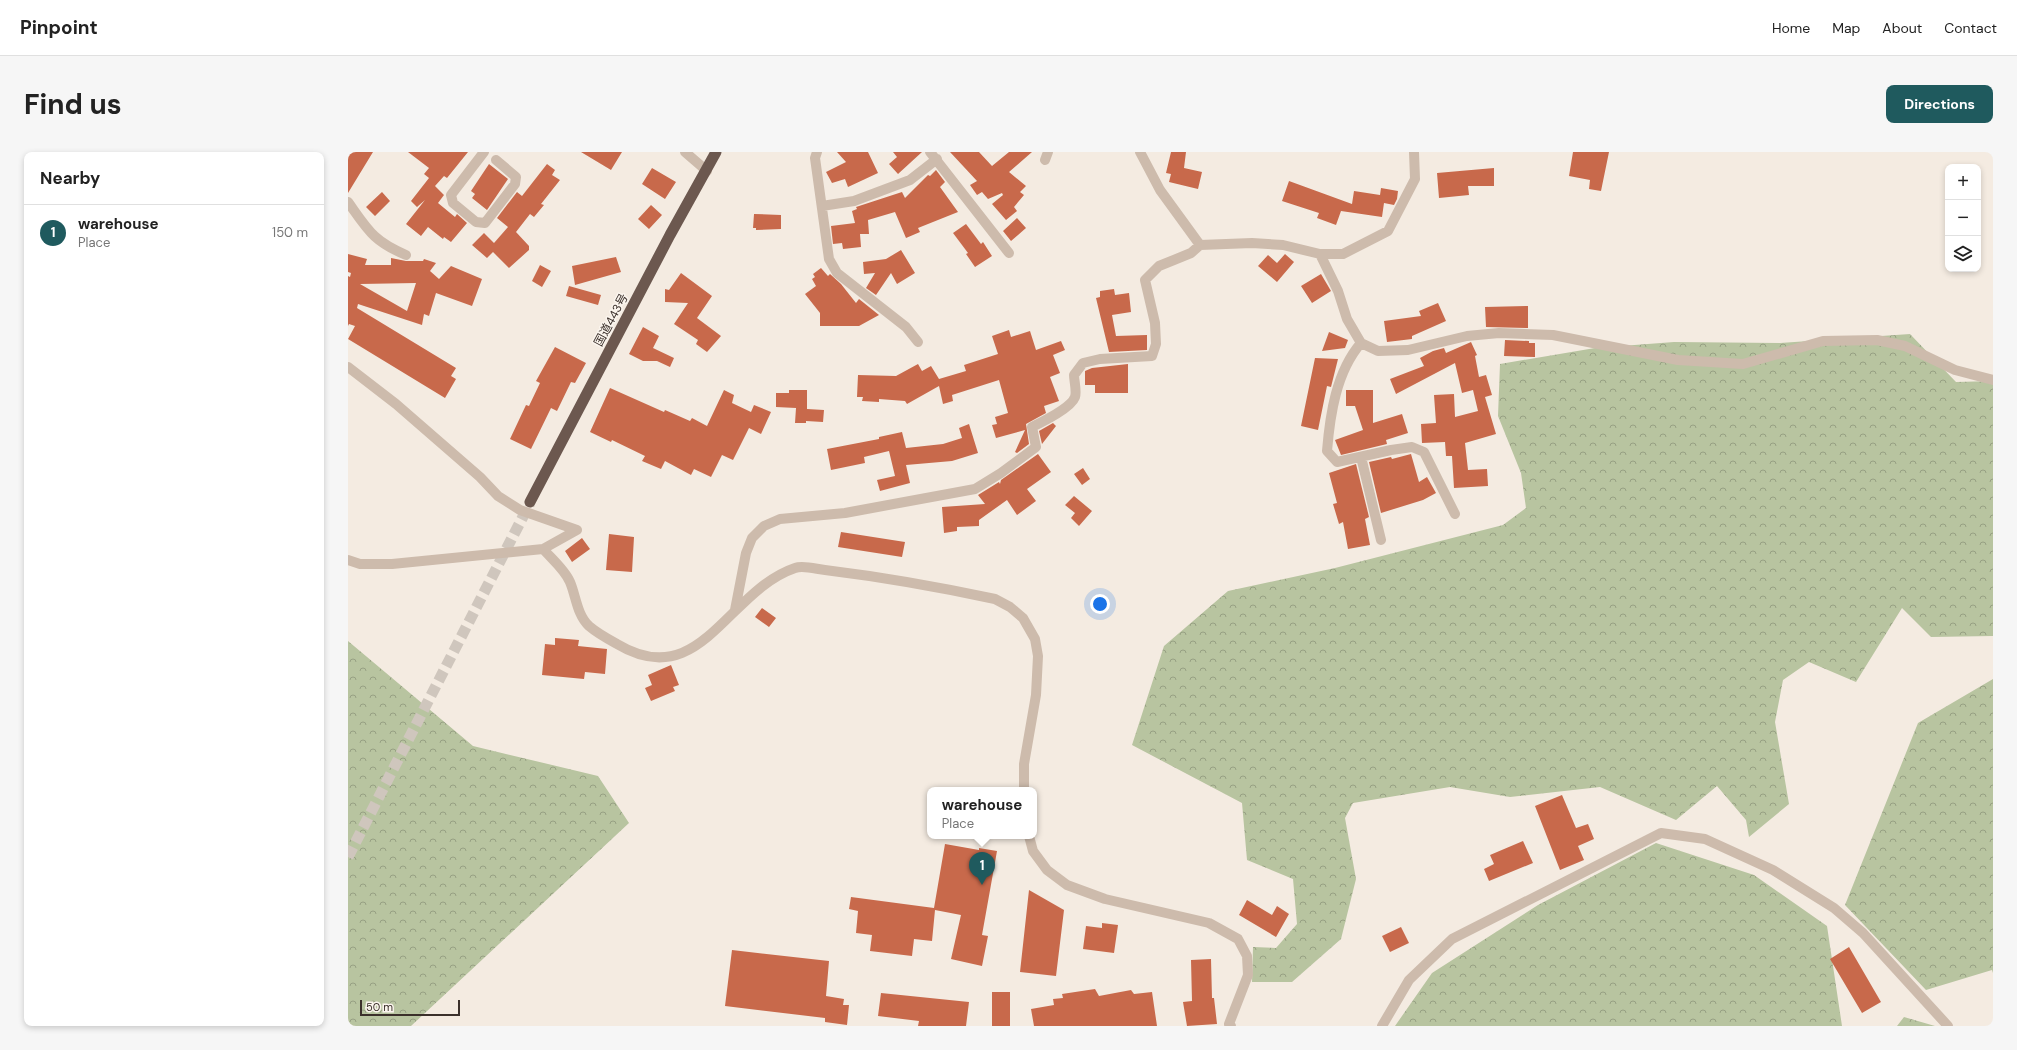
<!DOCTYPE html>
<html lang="en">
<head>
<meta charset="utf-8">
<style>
  body { margin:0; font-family:"DM Sans","Noto Sans JP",sans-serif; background:#f6f6f6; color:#222 }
  .controls { position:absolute; right:12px; top:12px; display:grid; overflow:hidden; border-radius:8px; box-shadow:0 2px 6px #0003 }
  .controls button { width:36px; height:36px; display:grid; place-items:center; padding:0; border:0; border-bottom:1px solid #e0e0e0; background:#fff; color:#222; font:20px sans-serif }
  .scale { position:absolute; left:12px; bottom:10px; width:100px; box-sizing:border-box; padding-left:4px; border:2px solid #3b302b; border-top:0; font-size:11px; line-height:14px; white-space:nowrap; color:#3b302b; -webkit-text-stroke:3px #fbf5ee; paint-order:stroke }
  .you { position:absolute; left:752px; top:452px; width:14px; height:14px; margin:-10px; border:3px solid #fff; border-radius:50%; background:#1a73e8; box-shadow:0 0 0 6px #1a73e833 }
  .badge { display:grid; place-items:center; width:26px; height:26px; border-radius:50%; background:#1f5a5e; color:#fff; font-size:13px; font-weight:700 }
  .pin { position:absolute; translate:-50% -33px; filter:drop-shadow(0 1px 2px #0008) }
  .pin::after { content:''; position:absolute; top:21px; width:14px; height:12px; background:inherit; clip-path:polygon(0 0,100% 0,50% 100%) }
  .popup { position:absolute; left:579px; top:635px; width:110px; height:52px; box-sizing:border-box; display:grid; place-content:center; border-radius:8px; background:#fff; filter:drop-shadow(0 1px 3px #0005); font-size:13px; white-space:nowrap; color:#767676 }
  .popup b { font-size:15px; color:#222 }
  .popup::after { content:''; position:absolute; left:50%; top:100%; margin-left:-8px; border:8px solid transparent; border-top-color:#fff }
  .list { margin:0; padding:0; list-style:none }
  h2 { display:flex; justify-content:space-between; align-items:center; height:52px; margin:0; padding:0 16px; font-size:17px }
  h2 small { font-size:13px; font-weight:400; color:#767676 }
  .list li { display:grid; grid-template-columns:26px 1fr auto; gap:12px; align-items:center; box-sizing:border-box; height:56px; padding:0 16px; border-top:1px solid #e0e0e0 }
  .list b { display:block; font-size:15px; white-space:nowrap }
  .list p { margin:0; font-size:13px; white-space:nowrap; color:#767676 }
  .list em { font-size:13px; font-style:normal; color:#767676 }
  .icon { flex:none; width:22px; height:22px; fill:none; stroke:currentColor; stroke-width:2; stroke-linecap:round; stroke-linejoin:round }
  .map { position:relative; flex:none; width:1645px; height:874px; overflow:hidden; border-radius:8px }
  header { display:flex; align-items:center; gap:24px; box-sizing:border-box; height:56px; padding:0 20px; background:#fff; border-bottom:1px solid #e0e0e0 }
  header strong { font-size:19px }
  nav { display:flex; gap:22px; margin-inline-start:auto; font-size:14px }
  .intro { display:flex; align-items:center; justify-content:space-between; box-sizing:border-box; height:96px; padding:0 24px }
  h1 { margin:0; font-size:28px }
  .button { padding:10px 18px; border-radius:8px; background:#1f5a5e; color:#fff; font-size:14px; font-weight:700 }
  main { display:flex; gap:24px; padding:0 24px }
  aside { flex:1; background:#fff; border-radius:8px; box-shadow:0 2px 6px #0003 }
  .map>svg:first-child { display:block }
  .forest { fill:url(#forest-crowns) }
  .building { fill:#c8694b; fill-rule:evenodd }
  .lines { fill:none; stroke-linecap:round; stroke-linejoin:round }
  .trunk-tunnel { stroke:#cfc6bd; stroke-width:11; stroke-dasharray:11 5.5; stroke-linecap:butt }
  .minor { stroke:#cdbbac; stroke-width:10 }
  .trunk { stroke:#6c584f; stroke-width:11 }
  .labels { text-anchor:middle; stroke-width:3; stroke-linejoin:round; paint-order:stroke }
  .street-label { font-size:12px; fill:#3b302b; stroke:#fbf5ee }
</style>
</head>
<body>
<header>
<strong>Pinpoint</strong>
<nav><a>Home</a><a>Map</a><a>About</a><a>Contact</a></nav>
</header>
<div class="intro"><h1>Find us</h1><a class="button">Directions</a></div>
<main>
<aside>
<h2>Nearby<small></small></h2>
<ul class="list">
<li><span class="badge">1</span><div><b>warehouse</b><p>Place</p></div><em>150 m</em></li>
</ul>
</aside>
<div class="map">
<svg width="1645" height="874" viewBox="0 0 1645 874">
  <defs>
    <pattern id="forest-crowns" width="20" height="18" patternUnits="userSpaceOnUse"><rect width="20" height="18" fill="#b8c4a0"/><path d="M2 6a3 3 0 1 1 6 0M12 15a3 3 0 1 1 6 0" fill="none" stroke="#97a083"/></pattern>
  </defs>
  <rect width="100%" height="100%" fill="#f4ebe1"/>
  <path class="forest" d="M1562 182 1608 230 1645 229V484L1583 485 1554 456 1508 530 1461 510 1435 528 1427 570 1441 652 1401 685 1398 668 1369 634 1328 668 1252 635 1162 645 1102 635 1005 651 997 666 1008 727 993 787 944 830H904L905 795 928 796 949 772 945 727 899 708 894 651 784 593 816 494 880 439 987 416 1155 373 1178 356 1173 321 1150 264 1152 212 1247 196 1326 190 1432 191Z
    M0 489 125 594 250 624 281 671 63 874H0Z
    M1645 527V821L1644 818 1578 838 1497 753 1570 571Z
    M1308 691 1406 723 1479 774 1494 874H1047L1084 821 1190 753Z
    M1556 865 1587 874H1549Z"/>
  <path class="building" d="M0 0H25L0 41Z
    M60 0H120L99 26 96 24 87 34 96 43 90 51 107 65 109 62 119 71 103 90 96 85 95 87 80 75 73 84 58 72 77 48 69 55 63 49 81 26 76 22 81 16Z
    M233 0H274L263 18Z
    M489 0H520L530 21 500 35 497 27 484 31 478 20 498 10Z
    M545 0H574L550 22 541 12 549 5Z
    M602 0H631L644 14 661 0H684L661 20 678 34 672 40 676 43 666 55 669 59 658 68 644 52 655 43 654 41 640 47 634 40 629 43 622 33 629 29Z
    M823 0H838L836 16 854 20 850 37 821 30 823 22 818 21Z
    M1225 0H1261L1253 39 1241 37 1242 28 1221 24Z
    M141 12 160 27 139 58 124 46 127 42 123 39Z
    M199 12 207 18 204 23 212 28 193 52 196 53 186 65 182 62 168 80 181 94V98L161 116 145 100 139 106 124 93 136 81 146 91 160 75 149 66 169 40 174 44Z
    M304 16 328 30 317 47 294 32Z
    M1146 16V34H1120L1121 43 1091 46 1089 21Z
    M588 18 597 30 592 35 610 60 570 76 572 80 558 86 547 60 520 68 521 82H512L513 95 495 97 494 91 485 92 483 74 507 71 504 59 509 57 508 55 554 40 557 46 580 23 582 24Z
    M941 29 1004 52 1006 39 1032 43 1033 36 1050 39 1049 47 1046 53 1036 51 1034 65 993 59 988 73 969 66 971 61 934 49Z
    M34 40 42 49 27 64 18 55Z
    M303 53 314 63 301 77 290 67Z
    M406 62 433 63V77L408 78V76H405Z
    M669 66 678 76 663 89 655 79Z
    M618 72 633 92 635 90 644 104 627 115 618 102 620 101 605 81Z
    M553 98 567 121 549 132 543 121 528 143 518 136 527 121 516 122 515 110 538 107Z
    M0 102 19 107 17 113H43V106L58 109H75L76 107 88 111 82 119 91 127 103 114 134 127 124 154 88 141 81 164 76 162 74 173 10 152 9 156 108 216 103 224 108 227 97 246 0 187 7 174 1 172 0 174V124L2 125 3 121 0 120ZM68 131 59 159 12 132Z
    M937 102 946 110 929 130 910 114 920 103 929 111Z
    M268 105 273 120 227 133 224 114Z
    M192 113 203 119 194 135 184 129Z
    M473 116 480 124 482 122 493 132 508 151 511 147 531 163 511 174H472V161L457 142 468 134 464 127 467 125 465 122Z
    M333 121 364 144 349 166 373 184 359 200 348 192 350 188 326 172 340 151 317 150V137L321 138Z
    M973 122 983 139 964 151 953 134Z
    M221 134 253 143 250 153 218 144Z
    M766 137 767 143 781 141 783 160 764 163 768 184 799 183V198L761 200 748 146 752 145V139Z
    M1090 151 1098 169 1064 184V187L1039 190 1036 169 1073 164 1071 159Z
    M1180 154V176L1138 175 1137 155Z
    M295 175 311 184 305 196 326 206 322 215 309 209H295L281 202Z
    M661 178 663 185 682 179 688 198 713 189 717 198 705 203 712 221 702 225 711 249 696 254 698 261 678 272 681 292 669 301 667 300 677 278 648 286 644 273 649 272 647 265 660 261 651 228 604 243 605 249 595 252 591 234 559 252 557 249 531 247V250L514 249 515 245H509L510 223 548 224 570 212 574 219 583 214 591 227 618 219 616 213 650 202 644 184Z
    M981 180 1000 188 997 196 974 199Z
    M1157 188 1181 189V191H1187V205L1156 204Z
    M1123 190 1129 203 1127 204 1131 225 1138 223 1144 243 1137 245 1148 282 1117 291 1120 318 1139 317 1140 334 1106 336 1104 304H1098L1097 290 1074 291 1073 272 1088 271 1086 243 1106 242 1107 265 1130 259 1125 238 1114 241 1107 211 1048 242 1042 227 1076 214 1072 206 1085 199 1096 196 1098 201Z
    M207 195 238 211 227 231 223 230 209 259 203 256 183 297 162 287 178 253 181 254 192 231 188 229Z
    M967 206 990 207 983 235 979 234 970 278 953 274Z
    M780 212V241H747V233H737V219L744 216Z
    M262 236 316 260 317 258 342 269 344 266 359 274 376 238 386 243 384 251 403 260 406 253 423 260 413 282 401 276 385 308 374 303 363 325 346 317 343 323 317 309 313 317 294 309 297 304 264 288 263 290 242 280Z
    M441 238H459V257L476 258 475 270 458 269V271H447L448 256 428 255V241H441Z
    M998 238H1025V271L1054 262 1060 281 1038 288 1039 292 993 303 987 288 1015 278 1007 254H998Z
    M705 271 708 274 694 292 691 279Z
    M621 272 630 301 604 309 558 313 562 331 532 339 529 328 547 324 541 299 516 305 517 311 483 318 479 297 531 287V285L554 280 558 296 595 292 614 286 611 276Z
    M690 302 703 320 679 337 688 349 669 363 659 348 631 368V374L609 375V379L596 381 594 355 637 352 630 343 651 330 652 332 653 328Z
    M1063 302 1071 330 1079 325 1088 341 1075 348 1033 361 1021 310 1043 305 1044 307Z
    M1008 312 1021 365 1017 367 1022 393 1000 397 995 370 991 372 985 352 989 351 981 321Z
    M735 316 742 327 734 333 726 322Z
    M726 344 744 359 731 374 723 366 727 361 717 353Z
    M493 380 557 390 554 405 490 395Z
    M261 382 286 385 284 420 258 418Z
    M234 386 242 397 224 410 217 399Z
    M414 456 428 466 421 475 407 465Z
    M207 486 231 488 230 494 259 497 257 522 237 520 236 527 194 523 197 492 207 493Z
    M323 513 331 533 325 535 327 539 303 549 297 536 304 533 300 523Z
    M1214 643 1228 676 1240 672 1246 687 1230 694 1236 708 1212 718 1187 654Z
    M1175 689 1185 711 1141 729 1136 717 1146 712 1142 703Z
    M597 692 631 698V696L649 699 634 783 640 784 634 814 603 807 613 763 587 758 584 789 566 787 564 804 522 799 524 783 508 781 510 759 501 757 503 745 586 756Z
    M681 738 716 758 708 824 672 820Z
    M899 748 924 763 929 754 941 762 928 785 891 763Z
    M754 771 770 773 766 801 735 797 738 774 754 776Z
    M1053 775 1061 791 1042 800 1034 784Z
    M1501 795 1533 850 1514 861 1482 807Z
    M384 798 481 809 478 844 496 847 495 853H501L499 873 477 870V866L377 854Z
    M863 807 864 846H866L869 872 839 874 835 850 844 849 843 808Z
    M747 837 751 844 783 838 786 842 804 840 809 874H686L683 857 706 853 705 847 715 846 714 842Z
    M644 840H662V874H644Z
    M533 841 621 850 618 874H570L571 869 530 864Z"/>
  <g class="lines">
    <path class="trunk-tunnel" d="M0 705 182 351"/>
    <path class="minor" d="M136 0 103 43 105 51 128 70 137 71 167 32 168 25 148 8
      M337 0 359 19
      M469 0 467 6 481 107 489 121 558 175 570 190
      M582 0 661 101
      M792 0 812 38 852 93
      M697 8 700 0
      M0 50C20 78 25 89 58 103
      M474 54 506 49 562 28 589 7
      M972 102 990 139 999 167 1013 191 1030 199 1060 198 1119 184 1151 181 1205 183 1330 208 1395 212 1475 189 1529 188 1557 194 1607 218 1645 228
      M1013 191C988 220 982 263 979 299L989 310 1043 298 1064 295 1076 300 1107 362
      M0 215 48 252 132 325 150 344 172 358 229 378 195 397 44 412H12L0 408
      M1013 305 1033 388
      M195 397C204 407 217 418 222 430 228 444 229 463 241 474 249 481 260 487 269 492 352 542 379 439 447 416 455 413 468 417 477 418 534 425 591 435 647 447L662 455 675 466 687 487 690 504 688 543 676 612V638
      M387 458 398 401 404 386 416 374 432 367 497 361 627 337 653 321 688 295 684 275C694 270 723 256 727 245 729 239 726 229 726 223L735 211 752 207 804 204 808 192 807 171 797 128 811 114 843 101 852 93 904 91 935 93 972 102H995L1040 79 1067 27 1066 0
      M681 684 685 699 699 718 719 733 757 747 861 771 890 787 899 804 900 823 881 872 883 874
      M1034 874 1061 828 1104 787 1313 681 1357 687 1425 718 1486 756 1515 781 1600 874"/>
    <path class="trunk" d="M182 350 322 83 368 0"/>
  </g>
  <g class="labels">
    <g class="street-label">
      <text transform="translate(263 168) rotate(-62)" y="4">国道443号</text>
    </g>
  </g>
</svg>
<div class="controls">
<button>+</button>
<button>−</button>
<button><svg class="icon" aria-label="layers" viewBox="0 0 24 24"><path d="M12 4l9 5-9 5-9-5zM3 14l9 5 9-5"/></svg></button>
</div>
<div class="scale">50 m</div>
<div class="you"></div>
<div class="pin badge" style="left:634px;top:733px">1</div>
<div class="popup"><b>warehouse</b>Place</div>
</div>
</main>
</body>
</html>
